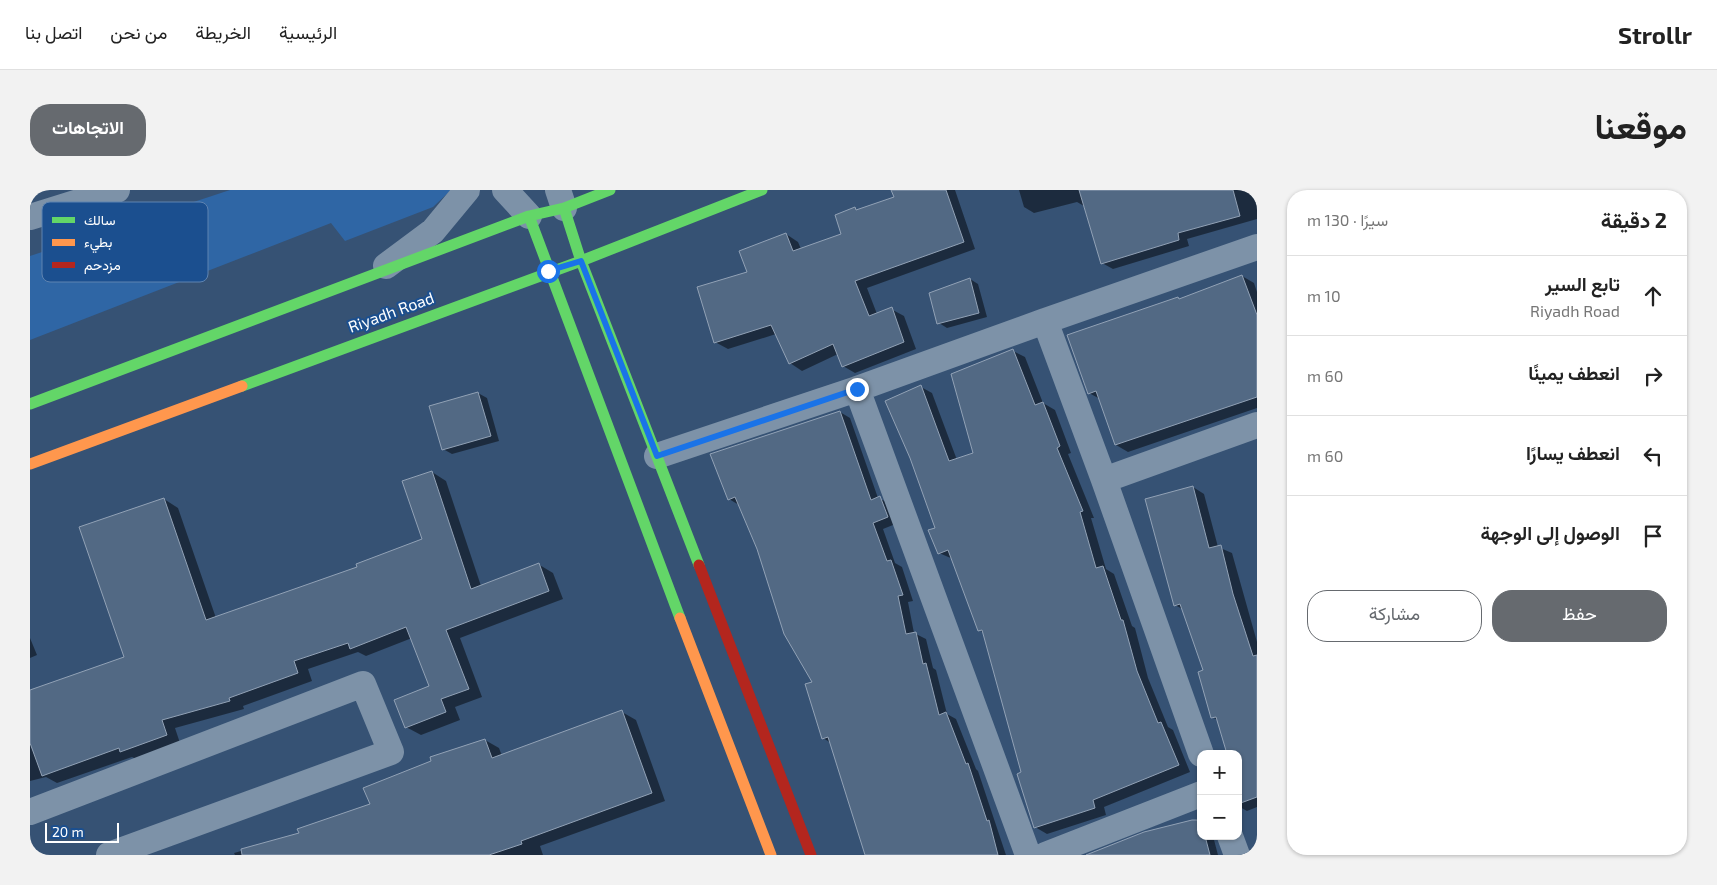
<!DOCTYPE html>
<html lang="ar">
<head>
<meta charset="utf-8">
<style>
  body { margin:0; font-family:"Exo 2",Vazirmatn,sans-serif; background:#f2f2f2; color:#222; direction:rtl }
  .controls { position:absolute; right:15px; bottom:15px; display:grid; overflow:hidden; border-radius:10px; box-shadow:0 1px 4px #0004 }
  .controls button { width:45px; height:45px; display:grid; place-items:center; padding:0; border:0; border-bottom:1px solid #e0e0e0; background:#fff; color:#222; font:25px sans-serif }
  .scale { position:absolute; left:15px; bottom:12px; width:74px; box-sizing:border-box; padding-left:5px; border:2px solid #fff; border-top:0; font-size:14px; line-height:18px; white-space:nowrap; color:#fff; -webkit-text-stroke:4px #1b4f8f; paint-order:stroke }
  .stop { position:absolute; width:15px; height:15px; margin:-11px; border:4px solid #1a73e8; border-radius:50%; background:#fff }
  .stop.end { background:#1a73e8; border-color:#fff; box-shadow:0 1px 5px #0008 }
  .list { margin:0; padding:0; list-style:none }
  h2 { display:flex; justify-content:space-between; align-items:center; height:65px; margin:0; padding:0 20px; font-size:21px }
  h2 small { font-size:16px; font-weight:400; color:#767676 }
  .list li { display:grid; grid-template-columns:32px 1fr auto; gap:15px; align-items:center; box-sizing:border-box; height:80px; padding:0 20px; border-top:1px solid #e0e0e0 }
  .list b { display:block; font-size:19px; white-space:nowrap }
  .list p { margin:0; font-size:16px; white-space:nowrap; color:#767676 }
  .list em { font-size:16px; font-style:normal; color:#767676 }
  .actions { display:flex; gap:10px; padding:15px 20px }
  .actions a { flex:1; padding:11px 0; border:1px solid #666a6f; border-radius:20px; text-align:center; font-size:18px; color:#666a6f }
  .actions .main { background:#666a6f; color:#fff }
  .icon { flex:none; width:28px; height:28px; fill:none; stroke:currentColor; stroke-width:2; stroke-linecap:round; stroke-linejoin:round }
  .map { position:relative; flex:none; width:1227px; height:665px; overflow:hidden; direction:ltr; border-radius:20px }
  header { display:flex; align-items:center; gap:30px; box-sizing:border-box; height:70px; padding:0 25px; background:#fff; border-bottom:1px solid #e0e0e0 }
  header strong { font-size:24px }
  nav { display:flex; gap:28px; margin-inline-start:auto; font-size:18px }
  .intro { display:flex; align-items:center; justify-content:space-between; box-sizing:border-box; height:120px; padding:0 30px }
  h1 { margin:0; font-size:35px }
  .button { padding:12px 22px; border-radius:20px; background:#666a6f; color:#fff; font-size:18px; font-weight:700 }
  main { display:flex; gap:30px; padding:0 30px }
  aside { flex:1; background:#fff; border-radius:20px; box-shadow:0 1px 4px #0004 }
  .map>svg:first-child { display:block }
  .green { fill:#2f66a5 }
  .shadow { fill:#0007 }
  .building { fill:#526984; stroke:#92a2b6 }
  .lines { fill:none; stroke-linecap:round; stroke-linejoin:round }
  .street { stroke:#7d92a8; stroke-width:26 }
  .fast { stroke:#63d668; stroke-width:11 }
  .slow { stroke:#ff974d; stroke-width:11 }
  .jam { stroke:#b3261e; stroke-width:11 }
  .route { stroke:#1a73e8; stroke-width:6 }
  .labels { text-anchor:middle; stroke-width:4; stroke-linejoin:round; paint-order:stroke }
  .street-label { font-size:16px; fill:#fff; stroke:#1b4f8f }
  .key { fill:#1b4f8f; stroke:#5f84b1; stroke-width:1 }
  .key-label { font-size:14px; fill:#fff }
</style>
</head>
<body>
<header>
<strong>Strollr</strong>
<nav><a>الرئيسية</a><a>الخريطة</a><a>من نحن</a><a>اتصل بنا</a></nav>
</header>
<div class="intro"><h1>موقعنا</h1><a class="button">الاتجاهات</a></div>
<main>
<aside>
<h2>2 دقيقة<small>سيرًا · 130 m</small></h2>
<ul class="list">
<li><svg class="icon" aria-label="ahead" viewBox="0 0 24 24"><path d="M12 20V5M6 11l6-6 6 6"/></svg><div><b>تابع السير</b><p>Riyadh Road</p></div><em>10 m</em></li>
<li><svg class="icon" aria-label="right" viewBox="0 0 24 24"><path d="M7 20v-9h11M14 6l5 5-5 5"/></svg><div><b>انعطف يمينًا</b></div><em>60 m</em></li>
<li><svg class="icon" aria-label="left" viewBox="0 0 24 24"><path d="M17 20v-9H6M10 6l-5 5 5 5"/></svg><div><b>انعطف يسارًا</b></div><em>60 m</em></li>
<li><svg class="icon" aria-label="arrive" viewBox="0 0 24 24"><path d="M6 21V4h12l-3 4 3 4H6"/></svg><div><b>الوصول إلى الوجهة</b></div></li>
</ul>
<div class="actions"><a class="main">حفظ</a><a>مشاركة</a></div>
</aside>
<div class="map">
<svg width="1227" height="665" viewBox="0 0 1227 665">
  <rect width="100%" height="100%" fill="#365274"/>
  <path class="green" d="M200 0H421L403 17 315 51 301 33 0 150V66Z"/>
  <path class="shadow" d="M876 0H925L945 59 837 98 847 124 861 119 874 126 886 159 825 183 813 176 808 164 772 181 760 173 746 144 698 159 685 152 719 82 756 44 768 52 771 59 813 44 825 19 829 21 865 8Z
    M989 0H1227V29L1157 49 1159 56 1083 79 1072 73 1054 16 1047 12 1004 23 994 17Z
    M1212 86 1224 93 1227 102V218L1098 262 1086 255 1070 209 1059 203 1150 110Z
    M940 89 948 94 957 127 917 138 909 133Z
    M983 161 995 167 1013 213 1025 220 1041 263 1038 264 1064 328H1061L1076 379 1084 384 1102 436 1105 438 1118 488 1138 537 1143 540 1160 582 1074 617 1076 625 1017 644 1005 637 993 583 954 443 949 440 923 369 909 363 891 197 902 203 927 270 944 264Z
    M448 203 457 208 469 251 422 264 413 259Z
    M810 222 820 228 848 308 861 314 868 333 853 339 865 373 872 377 883 411 878 412 884 443 896 449 903 478 906 480 917 524 926 529 946 579 948 581 976 665H836L801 553 793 548 783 492 709 315 699 309Z
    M402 282 416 291 451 396 508 374 523 383 533 409 430 448 452 507 425 517 430 530 391 545 376 537 401 497 382 448 336 466 328 462 278 479 282 491 213 516 214 519 145 538 150 553 106 569 102 567 27 593 16 587 0 591V501L95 468 134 309 148 318 186 428 328 378 393 350Z
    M1163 297 1174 304 1188 357 1202 363 1227 452V617L1217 621 1208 616V564L1189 531 1182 527 1174 481 1154 420 1145 415Z
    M0 448 7 465 0 468Z
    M592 522 606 530 635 611 510 656 513 665H205L204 663 270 644 341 614 455 550 469 558 472 566Z
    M1169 629 1171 646H1183L1188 665H1060L1114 644Z"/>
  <path class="building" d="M861 0H916L934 52 825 91 839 126 862 117 874 152 812 177 803 154 759 174 741 135 684 153 667 97 717 82 709 61 756 43 763 61 811 44 805 25 825 17 826 20 864 7Z
    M1049 0H1203L1210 26 1148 43 1149 50 1071 74Z
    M1212 85 1227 125V207L1085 255 1066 201 1058 204 1037 145 1148 107 1149 109Z
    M940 88 949 123 907 134 899 103Z
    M983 159 1005 215 1013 212 1030 256 1027 258 1053 321 1050 322 1066 378 1073 376 1091 430H1093L1107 481 1128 533 1131 532 1149 575 1063 610 1065 618 1004 638 987 584 991 582 952 440 948 441 918 360 908 364 898 340 905 338 880 268 855 211 891 195 919 271 943 263 921 184Z
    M448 202 461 246 412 260 399 216Z
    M810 221 841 310 850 306 858 327 843 333 857 371 861 370 873 405 868 406 876 444 886 442 893 474 896 473 909 525 916 522 936 574 938 573 957 631 959 630 968 665H835L798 547 792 549 775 494 782 492 754 444 727 359 705 307 698 310 680 264Z
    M402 281 441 399 509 373 519 401 416 440 439 499 411 509 416 522 375 538 364 510 399 496 376 437 320 459 318 453 264 471 268 483 199 508 200 511 132 530 137 545 90 562 89 558 12 586 0 553V500L94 467 49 337 134 308 176 430 327 377 326 374 392 349 372 291Z
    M1163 296 1179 358 1191 355 1203 404 1223 466 1227 465V607L1208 614V564H1197L1186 527 1181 528 1168 482 1173 480 1150 414 1144 416 1115 309Z
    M592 520 622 603 491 651 492 654 459 665H212L211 659 269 643 267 639 340 614 333 598 401 571 400 567 455 549 462 568Z
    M1162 630H1170L1171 646H1175L1180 665H1056L1114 642Z"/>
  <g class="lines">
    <path class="street" d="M475 0 499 26
      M528 0 534 18
      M0 27 87 0
      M356 76 403 41 437 0
      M1015 131 1227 57
      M827 199 998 665
      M627 266 827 199 1015 131 1074 290 1171 564
      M1074 290 1227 235
      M0 622 333 494 361 562 79 665
      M1200 646 1207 665
      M1015 665 1171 604"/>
    <path class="fast" d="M534 18 551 71 669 375
      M499 26 650 428
      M212 196 551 71 732 0
      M0 214 499 26 534 18 580 0"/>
    <path class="slow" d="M0 274 212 196
      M650 428 741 665"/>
    <path class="jam" d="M669 375 781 665"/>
  </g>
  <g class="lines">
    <path class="route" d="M518 81 551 71 627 266 827 199"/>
  </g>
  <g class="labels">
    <g class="street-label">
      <text transform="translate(361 122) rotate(-20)" y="6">Riyadh Road</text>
    </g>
  </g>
  <rect x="12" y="12" width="166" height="80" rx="8" class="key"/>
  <rect x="22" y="27" width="23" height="6" fill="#63d668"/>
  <rect x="22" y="49" width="23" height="7" fill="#ff974d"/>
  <rect x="22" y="72" width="23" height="6" fill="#b3261e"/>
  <g class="key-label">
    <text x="54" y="35">سالك</text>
    <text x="54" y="57">بطيء</text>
    <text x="54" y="80">مزدحم</text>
  </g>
</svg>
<div class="controls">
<button>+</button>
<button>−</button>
</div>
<div class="scale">20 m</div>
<div class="stop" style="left:518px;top:81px"></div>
<div class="stop end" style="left:827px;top:199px"></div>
</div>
</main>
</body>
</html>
